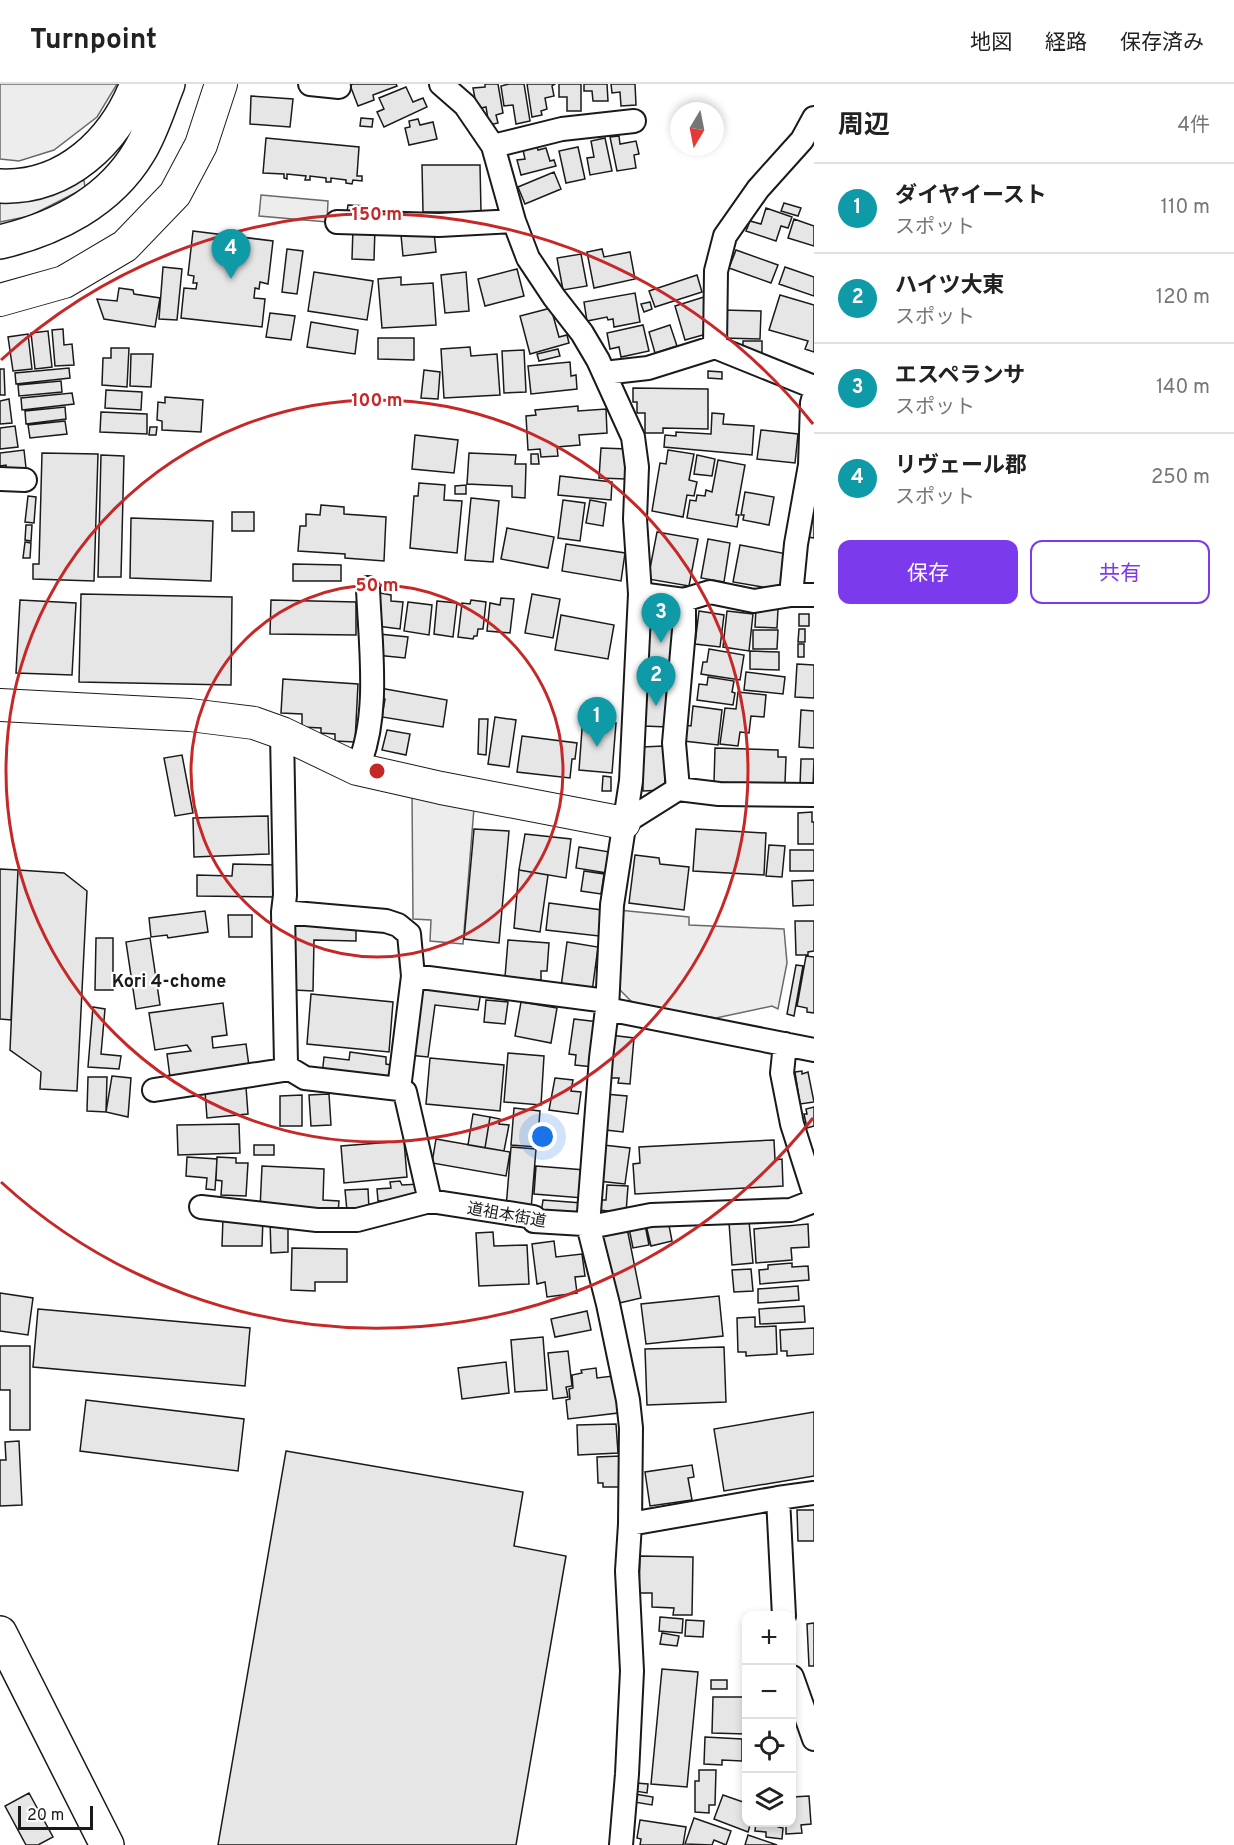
<!DOCTYPE html>
<html lang="ja">
<head>
<meta charset="utf-8">
<style>
  body { margin:0; font-family:Overpass,"Noto Sans JP",sans-serif; background:#f6f6f6; color:#222 }
  .controls { position:absolute; right:18px; bottom:18px; display:grid; overflow:hidden; border-radius:12px; box-shadow:0 3px 9px #0003 }
  .controls button { width:54px; height:54px; display:grid; place-items:center; padding:0; border:0; border-bottom:2px solid #e0e0e0; background:#fff; color:#222; font:30px sans-serif }
  .compass { position:absolute; left:670px; top:18px; width:54px; height:54px; border-radius:50%; background:#fff; box-shadow:0 3px 9px #0003; rotate:190deg }
  .scale { position:absolute; left:18px; bottom:15px; width:75px; box-sizing:border-box; padding-left:6px; border:3px solid #1a1a1a; border-top:0; font-size:16px; line-height:21px; white-space:nowrap; color:#1a1a1a; -webkit-text-stroke:4px #fff; paint-order:stroke }
  .you { position:absolute; left:543px; top:1053px; width:21px; height:21px; margin:-15px; border:4px solid #fff; border-radius:50%; background:#1a73e8; box-shadow:0 0 0 9px #1a73e833 }
  .badge { display:grid; place-items:center; width:39px; height:39px; border-radius:50%; background:#7c3aed; color:#fff; font-size:20px; font-weight:700 }
  .pin { position:absolute; translate:-50% -50px; filter:drop-shadow(0 2px 3px #0008) }
  .pin::after { content:''; position:absolute; top:32px; width:21px; height:18px; background:inherit; clip-path:polygon(0 0,100% 0,50% 100%) }
  .list { margin:0; padding:0; list-style:none }
  h2 { display:flex; justify-content:space-between; align-items:center; height:78px; margin:0; padding:0 24px; font-size:26px }
  h2 small { font-size:20px; font-weight:400; color:#767676 }
  .list li { display:grid; grid-template-columns:39px 1fr auto; gap:18px; align-items:center; box-sizing:border-box; height:90px; padding:0 24px; border-top:2px solid #e0e0e0 }
  .list b { display:block; font-size:22px; white-space:nowrap }
  .list p { margin:0; font-size:20px; white-space:nowrap; color:#767676 }
  .list em { font-size:20px; font-style:normal; color:#767676 }
  .actions { display:flex; gap:12px; padding:18px 24px }
  .actions a { flex:1; padding:14px 0; border:2px solid #7c3aed; border-radius:12px; text-align:center; font-size:21px; color:#7c3aed }
  .actions .main { background:#7c3aed; color:#fff }
  .icon { flex:none; width:33px; height:33px; fill:none; stroke:currentColor; stroke-width:2; stroke-linecap:round; stroke-linejoin:round }
  .map { position:relative; flex:none; width:814px; height:1761px; overflow:hidden }
  header { display:flex; align-items:center; gap:36px; box-sizing:border-box; height:84px; padding:0 30px; background:#fff; border-bottom:2px solid #e0e0e0 }
  header strong { font-size:28px }
  nav { display:flex; gap:33px; margin-inline-start:auto; font-size:21px }
  main { display:flex }
  aside { flex:1; background:#fff }
  .map>svg:first-child { display:block }
  .built { fill:#ededed; stroke:#6a6a6a; stroke-width:1.5 }
  .building { fill:#e6e6e6; stroke:#1a1a1a; stroke-width:1.5 }
  .lines { fill:none; stroke-linecap:round; stroke-linejoin:round }
  .street-casing { stroke:#1a1a1a; stroke-width:26 }
  .secondary-casing { stroke:#1a1a1a; stroke-width:34 }
  .highway-casing { stroke:#1a1a1a; stroke-width:36 }
  .street { stroke:#fff; stroke-width:22 }
  .secondary { stroke:#fff; stroke-width:32 }
  .highway { stroke:#fff; stroke-width:33 }
  .ring { fill:none; stroke:#c62828; stroke-width:3 }
  .labels { text-anchor:middle; stroke-width:4.5; stroke-linejoin:round; paint-order:stroke }
  .street-label { font-size:16px; fill:#1a1a1a; stroke:#fff }
  .neighbourhood-label { font-size:18px; font-weight:bold; fill:#1a1a1a; stroke:#fff }
  .centre { fill:#c62828; stroke:#fff; stroke-width:3 }
  .ring-label { font-size:18px; text-anchor:middle; font-weight:bold; fill:#c62828; stroke:#fff; stroke-width:4.5; stroke-linejoin:round; paint-order:stroke }
</style>
</head>
<body>
<header>
<strong>Turnpoint</strong>
<nav><a>地図</a><a>経路</a><a>保存済み</a></nav>
</header>
<main>
<div class="map">
<svg width="814" height="1761" viewBox="0 0 814 1761">
  <rect width="100%" height="100%" fill="#fff"/>
  <path class="built" d="M0 0H117L97 33 54 66 19 77 0 75Z
    M84 96 85 104 30 132 0 138V118L28 115Z
    M261 111 328 117 327 138 259 132Z
    M412 709 474 724 463 860 430 857 431 836 413 835Z
    M618 826 689 833V841L784 845 787 879 778 925 772 922 716 934 633 919 617 903Z"/>
  <path class="building" d="M353 0H396L397 2 373 11 374 16 358 22 350 1Z
    M485 0H498L503 29 496 31 498 39 489 41 486 23 477 25 473 4 485 3Z
    M509 0H524L530 37 516 40 513 21 504 22 501 2Z
    M527 0H555L552 2 554 12 545 14 547 25 541 27 542 31 532 33Z
    M559 0H581V27H567V13H559Z
    M584 0H607L608 17H593L592 7H584Z
    M611 0H635L636 21 621 22 620 8 612 9Z
    M406 3 413 18 423 14 427 23 384 43 377 28 384 25 379 14Z
    M251 12 293 15 290 43 250 40Z
    M361 34 373 35 372 43 360 42Z
    M418 35 420 41 433 38 437 55 409 61 405 44 410 43 409 37Z
    M619 52 620 60 636 57 639 70 634 71 636 84 617 87 610 53Z
    M266 54 359 63 357 92H362V97L353 96 352 100 346 99V96L331 94V98H326V94L310 92V96H305L306 92 287 90V95L284 94V90L263 89Z
    M605 54 612 87 590 91 587 74 594 73 591 57Z
    M537 63 538 66 546 64 550 77 554 76 556 82 521 91 517 76 525 75 523 66Z
    M578 63 585 95 566 99 559 67Z
    M422 81H480L481 128H423Z
    M554 88 561 105 525 120 518 103Z
    M784 119 801 124 798 132 781 127Z
    M348 121 369 122 368 130 347 128Z
    M766 124 792 133 788 144 781 142 776 157 746 147 750 137 761 140Z
    M794 135 814 142V162L788 154Z
    M353 143 375 144 374 176 352 175Z
    M193 147 273 157 268 200 260 198 259 205 255 204 254 214 265 215 262 243 181 234 184 204 196 205 197 199H193L194 192 188 191Z
    M434 148 436 168 403 172 401 151Z
    M287 165 303 167 297 210 282 208Z
    M602 165 604 173 630 168 635 195 594 204 587 168Z
    M736 166 778 181 771 199 729 184Z
    M581 170 587 202 563 206 557 174Z
    M163 183 182 185 177 236 159 235Z
    M785 183 814 193V212L779 200Z
    M517 185 524 212 485 222 478 195Z
    M314 188 373 197 367 236 308 227Z
    M466 188 469 227 445 229 441 191Z
    M697 191 702 208 655 223 649 207Z
    M401 193V201L433 199 436 241 382 244 378 195Z
    M119 204 133 206 134 210 160 214 155 243 104 235 97 215 117 217Z
    M635 209 640 238 614 243 613 235 608 236 607 233 587 237 584 218Z
    M780 211 814 221V268L805 265 808 257 769 246Z
    M704 213 709 231 710 249 685 256 675 222Z
    M650 218 652 225 644 228 641 220Z
    M551 224 559 253 567 251 569 259 530 270 520 232Z
    M722 226 761 227 760 255 722 254Z
    M270 229 295 232 291 256 266 253Z
    M311 238 358 246 355 270 307 263Z
    M643 241 649 267 621 273 619 263 610 265 607 249Z
    M670 241 677 262 655 269 649 248Z
    M63 245 64 261 72 260 74 281 55 282 52 246Z
    M48 247 52 283 35 285 31 249Z
    M28 250 32 285 13 287 8 253Z
    M378 254H414V276L378 275Z
    M743 257H762V273L743 267Z
    M470 263 471 272 497 270 500 311 444 314 441 265Z
    M111 264H129L127 303 102 301 103 274H111Z
    M558 265 560 272 539 277 537 270Z
    M524 266 526 308 504 309 502 267Z
    M131 270H153L151 303 130 302Z
    M570 278 571 292 576 291 577 305 531 310 528 282Z
    M69 284 70 294 16 300 15 289Z
    M0 285H4L5 311H0Z
    M424 286 440 288 438 315 421 314Z
    M708 287 722 288V295L708 294Z
    M61 297 62 308 19 312 18 301Z
    M633 304 708 305V345L663 344V349H645V329H637V318H633Z
    M106 306 142 308 141 326 105 324Z
    M72 309 74 320 22 326 21 314Z
    M165 313 203 316 201 348 162 346V337L157 336 158 318 165 319Z
    M9 315 12 339 0 340V317Z
    M578 322V327L606 325 607 349 579 351 580 361 557 363 558 372 541 373 540 365 528 366 526 332 536 331 535 326Z
    M65 323 66 335 26 340 25 327Z
    M101 328 147 330V350L100 348Z
    M712 329 724 330 723 340 754 342 752 371 664 363 665 351 676 352V348L711 350Z
    M65 337 67 350 30 354 28 341Z
    M15 342 18 363 0 365V344Z
    M150 343H157L156 351H149Z
    M761 346 798 350 795 379 757 375Z
    M415 351 458 356 454 389 412 385Z
    M601 364 628 365 626 395 599 394Z
    M24 366 26 384 7 389 6 381 0 382V369Z
    M668 366 694 370 689 396 697 398 694 412 687 411 683 433 652 427 660 379 666 380Z
    M42 369 98 370 94 497 33 495V480H39Z
    M469 369 516 371 515 380H526L525 414 512 413V402L467 400Z
    M531 370H538L539 380H531Z
    M101 371 124 372 121 493H98Z
    M697 371 715 375 712 392 694 390Z
    M718 376 745 381 736 431H739L737 443 687 434 690 416 696 417 697 411 705 412 706 406 712 408Z
    M814 387V454L808 453Z
    M560 392 612 398 611 416 558 411Z
    M419 399 445 401 444 416 462 417 457 469 410 464 414 412H418Z
    M466 401V410H455V402Z
    M745 408 774 413 769 441 743 436 744 431H741Z
    M28 412 36 413 34 439 25 438Z
    M471 414 499 417 493 478 465 476Z
    M563 416 585 419 580 457 558 454Z
    M590 416 606 419 603 442 586 439Z
    M321 421 344 423V430L386 433 384 477 345 474V470L298 467 300 442H306V430L320 431Z
    M232 428H254V447H232Z
    M131 434 213 437 211 497 130 494Z
    M26 441H32L31 457 25 456Z
    M507 444 554 453 548 484 501 475Z
    M657 448 698 455 689 502 648 495Z
    M708 455 730 459 724 498 701 494Z
    M25 458 31 459 30 474H23Z
    M566 460 625 469 621 497 562 487Z
    M740 461 787 470 781 506 733 498Z
    M293 480 341 481V497H293Z
    M380 509 391 511V517L403 518 400 545 377 542Z
    M81 510 232 513 231 601 79 598Z
    M532 510 560 515 553 554 525 549Z
    M501 514 514 515 510 549 487 547 490 519 500 521Z
    M20 516 76 519 72 591 16 589Z
    M271 516 356 518V551L270 550Z
    M471 516 486 518 483 545H478L477 552H474L473 555 458 553 462 519 470 520Z
    M437 517 457 519 453 553 434 550Z
    M408 518 432 521 429 551 404 547Z
    M756 524 778 525 777 544 755 543Z
    M649 526 677 528 673 593 644 591Z
    M699 527 724 531 720 563 695 560Z
    M727 527 753 530 749 567 723 563Z
    M799 530H809V542H799Z
    M561 531 614 541 608 575 555 566Z
    M799 545H805V558H798Z
    M753 546H778L777 565H753Z
    M379 550 408 553 405 574 376 571Z
    M798 560H804V573H798Z
    M709 565 744 571 740 596 701 590 703 578H707Z
    M750 567 779 568V586L750 585Z
    M797 580 814 581V614L795 613Z
    M746 588 785 593 783 610 744 606Z
    M708 593 734 597 732 608 735 609 733 621 697 616 699 600 707 601Z
    M283 595 358 600 355 658 335 657V650L321 649V644L302 643V630L281 629Z
    M644 602 670 603 668 643 643 642Z
    M380 604 447 616 443 643 382 633 385 615 379 614Z
    M738 608 766 611 764 633 751 632 749 649 740 648 738 662 720 660 725 624 736 625Z
    M693 622 722 626 718 661 684 657 685 641 691 642Z
    M801 626 814 627V664L799 663Z
    M583 632 605 634V639H616L612 689 579 686Z
    M495 633 516 636 509 683 488 680Z
    M479 635H488L486 671 478 670Z
    M387 646 410 650 406 671 382 666Z
    M522 652 577 659 575 675H572L570 694 517 688Z
    M664 662 665 706 643 707 642 663Z
    M715 664 778 666V673H786L785 699H780V704L767 700 714 698Z
    M182 671 193 729 175 732 164 674Z
    M801 675H814L813 703 800 702Z
    M603 692 611 693V707H602Z
    M812 728V738H814V760H798V729Z
    M268 732 269 770 194 773 193 734Z
    M474 745 509 747 499 859 464 855Z
    M696 745 766 749 764 791 693 787Z
    M525 750 571 755 566 794 519 786Z
    M769 761 785 762 782 793 766 792Z
    M579 763 610 768 607 789 576 784Z
    M790 766H814V787H790Z
    M635 771 659 774 660 780 689 783 684 826 629 819Z
    M233 780 279 781 278 813 197 812V791L232 792Z
    M0 785 18 786 11 936 0 935Z
    M18 786 64 789 87 807 77 1007 40 1005 41 988 10 966Z
    M519 786 548 791 540 848 514 844Z
    M584 787 604 790 601 810 581 807Z
    M814 796V821L793 822 792 797Z
    M549 819 602 826 599 852 546 846Z
    M205 827 208 848 168 854 167 851 151 853 149 834Z
    M228 831H252V853H229Z
    M795 837H814V867L808 868V871H796Z
    M295 839 356 841V857L314 856 313 907 294 906Z
    M96 854H113V906H95Z
    M150 854 160 921 136 925 126 858Z
    M508 856 549 859 547 887H541V896L505 893Z
    M567 858 598 863 592 908 561 903Z
    M806 872 814 873V929L807 928V924L797 922Z
    M796 881 803 882 794 932 787 930Z
    M417 899 481 908 478 926 435 921 428 973 408 971Z
    M311 910 393 918 389 968 307 960Z
    M486 916 508 918 505 940 484 938Z
    M521 918 557 924 551 959 515 952Z
    M223 919 227 951 212 953 213 964 246 960 249 982 170 993 167 970 191 967 187 961 155 966 149 929Z
    M93 923 105 925 101 970 121 972 119 985 88 983Z
    M574 935 599 938 593 983 575 981 576 971 569 970Z
    M610 951 634 954 630 1000 618 999 619 994H607Z
    M350 968 386 973V980L397 982 395 1000 322 991 324 973 349 976Z
    M508 969 544 972 541 1021 504 1018Z
    M430 974 504 981 500 1027 426 1020Z
    M802 987V990L808 988 814 1018 800 1020 795 988Z
    M112 992 131 994 128 1033 106 1028Z
    M88 993H107L106 1028 87 1027Z
    M555 994 573 996 571 1007 581 1008 578 1030 549 1026Z
    M246 1003 248 1030 207 1034 205 1007Z
    M329 1010 331 1041 311 1042 309 1011Z
    M605 1010 627 1012 623 1048 606 1046 609 1024H603Z
    M302 1011V1042H280V1012Z
    M814 1023V1042L807 1044 804 1030H807L806 1025Z
    M514 1024 540 1027 537 1063 511 1061Z
    M473 1030 490 1033 485 1064 468 1061Z
    M490 1033 500 1035 499 1040 509 1041 504 1067 485 1064Z
    M239 1040 240 1069 178 1071 177 1041Z
    M436 1055 510 1068 506 1092 432 1079Z
    M774 1056 775 1076 782 1075 783 1102 635 1110 633 1080 640 1079 639 1063Z
    M404 1057 407 1093 344 1099 341 1062Z
    M254 1061H274V1071H254Z
    M603 1061 630 1064 625 1100 598 1097Z
    M511 1063 536 1065 531 1126 506 1124Z
    M187 1073 217 1075 215 1106 206 1105 207 1094 186 1092Z
    M217 1073 236 1074V1079H248L246 1112 221 1111 222 1097 216 1096Z
    M262 1082 324 1085 323 1116 339 1117 338 1129 260 1125Z
    M536 1082 585 1086 583 1114 534 1110Z
    M400 1097 402 1101 420 1100 421 1115 378 1117 377 1105 391 1104 390 1098Z
    M607 1101 628 1102 626 1129 599 1126V1116H606Z
    M368 1105 369 1125 347 1127 345 1106Z
    M543 1116 582 1119 581 1135 541 1130Z
    M223 1133 263 1134 262 1162H222Z
    M288 1136V1168L271 1169 270 1137Z
    M668 1136 672 1157 651 1162 646 1141Z
    M749 1137 753 1179 732 1181 729 1138Z
    M808 1140 809 1163 791 1164 792 1176 756 1179 754 1145Z
    M645 1141 649 1161 633 1164 629 1144Z
    M627 1144 641 1214 615 1220 601 1149Z
    M493 1148 494 1162 527 1161 529 1200 479 1202 476 1149Z
    M554 1157 556 1173 582 1170 585 1192 575 1193 577 1209 547 1213 545 1198 537 1200 532 1160Z
    M292 1164 347 1165V1198H315V1207L291 1206Z
    M792 1179V1183L808 1182 809 1196 760 1200 759 1186 768 1185V1181Z
    M751 1185 753 1207 734 1208 732 1186Z
    M798 1202 799 1216 758 1219V1205Z
    M0 1209 33 1214 28 1251 0 1247Z
    M719 1212 723 1252 646 1260 641 1220Z
    M804 1222 805 1238 760 1240 759 1225Z
    M38 1225 250 1244 245 1302 33 1283Z
    M587 1227 591 1246 555 1253 551 1235Z
    M755 1233V1243L776 1242 777 1270 746 1272V1268H738L737 1234Z
    M814 1244V1270L787 1272V1267H781L780 1246Z
    M543 1253 547 1306 515 1308 511 1256Z
    M0 1262H30V1346H10V1306H0Z
    M724 1263 726 1318 647 1321 645 1265Z
    M568 1267 572 1302 566 1303 568 1313 553 1315 548 1269Z
    M506 1278 509 1309 462 1315 458 1284Z
    M596 1284 597 1294 613 1292 618 1329 568 1335 566 1316 570 1315 569 1305 573 1304 572 1291 582 1289 581 1286Z
    M86 1316 244 1335 238 1387 80 1367Z
    M814 1328V1392L724 1407 714 1345Z
    M616 1340 618 1369 578 1371 577 1341Z
    M19 1357 22 1421 0 1422V1376H6L5 1358Z
    M286 1367 523 1408 514 1462 566 1472 516 1761H218Z
    M620 1372 621 1403H603V1399H598L597 1373Z
    M692 1381 694 1393 688 1394 692 1416 650 1422 645 1388Z
    M797 1426H814V1457H798Z
    M640 1472 693 1473 692 1531H673L674 1524 652 1523V1509H639Z
    M660 1533 683 1535 682 1549 659 1547Z
    M686 1536 704 1537 703 1553 685 1552Z
    M814 1539V1582H809L807 1540Z
    M662 1549 679 1552 677 1562 660 1560Z
    M662 1585 698 1588 687 1703 651 1700Z
    M711 1596H727V1605H711Z
    M713 1613H746V1650L712 1649Z
    M705 1653 742 1655V1677L722 1676V1681L704 1680Z
    M699 1686H716L715 1721H709V1729L695 1728V1697H699Z
    M636 1699 648 1700 647 1709 635 1707Z
    M29 1709 53 1753 38 1761H26L5 1722Z
    M635 1710 653 1713 652 1721 634 1718Z
    M723 1711 746 1719 745 1730 746 1731V1738H751L748 1748 714 1735Z
    M809 1712 811 1740 801 1741 802 1749 786 1750V1738H792V1713Z
    M694 1734 731 1747 726 1761 714 1756 712 1761 685 1760Z
    M640 1736 686 1743 683 1761H640L641 1755 637 1754Z
    M756 1738H779L778 1743 783 1744 782 1755 766 1753V1748L755 1747Z
    M748 1751 777 1761H745Z"/>
  <g class="lines">
    <g class="street-casing">
      <path id="street" d="M310 0 339 3
        M441 0 465 21 493 62 514 137 528 174 554 213 582 249 598 276 633 353 637 383 635 435 640 510 631 697 612 821 607 925 601 974 588 1141 608 1220 628 1316 631 1344 630 1440 627 1487 632 1587 627 1690 621 1761
        M493 62 562 45 634 37
        M337 138 439 141 514 137
        M715 263 716 187 725 152 758 105 802 56 814 34
        M604 289 648 284 715 263 814 303
        M0 395 25 396
        M640 510 684 516 710 508 754 517 791 511H814
        M791 511 796 460 810 381 812 319 814 312
        M282 649 285 811 283 828 386 837 398 841 409 850 413 892 399 1005
        M357 685C381 633 370 560 368 504
        M678 705 719 710 814 711
        M624 739 678 705 674 659 684 546V516
        M283 828 286 980 290 985 305 994 399 1005 405 1008 430 1117
        M413 892 607 917
        M607 925 814 966
        M785 960 782 989 792 1040 814 1109
        M154 1006 290 985
        M201 1123 317 1136H357L430 1117 534 1133V1137L600 1141 651 1131 791 1126 814 1117
        M778 1414 784 1532
        M630 1440 778 1414 814 1409
        M792 1593 814 1655"/>
    </g>
    <g class="secondary-casing">
      <path id="secondary" d="M0 216 64 198 125 162 175 110 201 61 221 0
        M0 621 190 631 254 639 282 649 357 685 441 704 624 739"/>
    </g>
    <g class="highway-casing">
      <path id="highway" d="M0 102C66 105 115 57 137 0
        M0 158C55 145 109 118 139 68 152 47 159 22 168 0
        M0 1549 107 1761"/>
    </g>
    <use href="#street" class="street"/>
    <use href="#secondary" class="secondary"/>
    <use href="#highway" class="highway"/>
  </g>
  <g class="ring">
    <circle cx="377" cy="687" r="186"/>
    <circle cx="377" cy="687" r="371"/>
    <path d="M813 1034A557 557 0 0 1 1 1098M1 276A557 557 0 0 1 813 340"/>
  </g>
  <g class="labels">
    <g class="street-label">
      <text transform="translate(507 1130) rotate(10)" y="6">道祖本街道</text>
    </g>
    <g class="neighbourhood-label">
      <text x="169" y="903">Kori 4-chome</text>
    </g>
  </g>
  <circle cx="377" cy="687" r="9" class="centre"/>
  <g class="ring-label">
    <text x="377" y="136">150 m</text>
    <text x="377" y="322">100 m</text>
    <text x="377" y="507">50 m</text>
  </g>
</svg>
<div class="controls">
<button>+</button>
<button>−</button>
<button><svg class="icon" aria-label="locate" viewBox="0 0 24 24"><circle cx="12" cy="12" r="6"/><path d="M12 2v4M12 18v4M2 12h4M18 12h4"/></svg></button>
<button><svg class="icon" aria-label="layers" viewBox="0 0 24 24"><path d="M12 4l9 5-9 5-9-5zM3 14l9 5 9-5"/></svg></button>
</div>
<svg class="compass" viewBox="-18 -18 36 36"><path d="M0-13l5 13h-10z" fill="#e53935"/><path d="M0 13l5-13h-10z" fill="#767676"/></svg>
<div class="scale">20 m</div>
<div class="you"></div>
<div class="pin badge" style="left:597px;top:663px;background:#0f9aa8">1</div>
<div class="pin badge" style="left:656px;top:622px;background:#0f9aa8">2</div>
<div class="pin badge" style="left:661px;top:559px;background:#0f9aa8">3</div>
<div class="pin badge" style="left:231px;top:195px;background:#0f9aa8">4</div>
</div>
<aside>
<h2>周辺<small>4件</small></h2>
<ul class="list">
<li><span class="badge" style="background:#0f9aa8">1</span><div><b>ダイヤイースト</b><p>スポット</p></div><em>110 m</em></li>
<li><span class="badge" style="background:#0f9aa8">2</span><div><b>ハイツ大東</b><p>スポット</p></div><em>120 m</em></li>
<li><span class="badge" style="background:#0f9aa8">3</span><div><b>エスペランサ</b><p>スポット</p></div><em>140 m</em></li>
<li><span class="badge" style="background:#0f9aa8">4</span><div><b>リヴェール郡</b><p>スポット</p></div><em>250 m</em></li>
</ul>
<div class="actions"><a class="main">保存</a><a>共有</a></div>
</aside>
</main>
</body>
</html>
